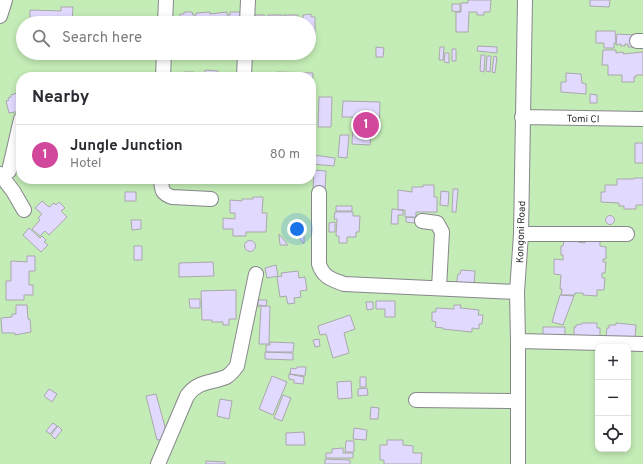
<!DOCTYPE html>
<html lang="en">
<head>
<meta charset="utf-8">
<style>
  body { margin:0; font-family:Overpass,sans-serif; background:#f2f2f3; color:#2b2b33 }
  .controls { position:absolute; right:12px; bottom:12px; display:grid; overflow:hidden; border-radius:8px; box-shadow:0 2px 6px #0003 }
  .controls button { width:36px; height:36px; display:grid; place-items:center; padding:0; border:0; border-bottom:1px solid #e1e1e2; background:#fff; color:#2b2b33; font:20px sans-serif }
  .you { position:absolute; left:297px; top:229px; width:14px; height:14px; margin:-10px; border:3px solid #fff; border-radius:50%; background:#1a73e8; box-shadow:0 0 0 6px #1a73e833 }
  .badge { display:grid; place-items:center; width:26px; height:26px; border-radius:50%; background:#db2777; color:#fff; font-size:13px; font-weight:700 }
  .pin { position:absolute; translate:-50% -50%; border:2px solid #fff; box-shadow:0 1px 4px #0006 }
  .list { margin:0; padding:0; list-style:none }
  h2 { display:flex; justify-content:space-between; align-items:center; height:52px; margin:0; padding:0 16px; font-size:17px }
  h2 small { font-size:13px; font-weight:400; color:#7c7c81 }
  .list li { display:grid; grid-template-columns:26px 1fr auto; gap:12px; align-items:center; box-sizing:border-box; height:60px; padding:0 16px; border-top:1px solid #e1e1e2 }
  .list b { display:block; font-size:15px; white-space:nowrap }
  .list p { margin:0; font-size:13px; white-space:nowrap; color:#7c7c81 }
  .list em { font-size:13px; font-style:normal; color:#7c7c81 }
  .icon { flex:none; width:22px; height:22px; fill:none; stroke:currentColor; stroke-width:2; stroke-linecap:round; stroke-linejoin:round }
  .map { position:relative; flex:none; width:643px; height:464px; overflow:hidden }
  .search { position:absolute; background:#fff; box-shadow:0 2px 6px #0003; left:16px; top:16px; width:300px; height:44px; display:flex; align-items:center; gap:10px; box-sizing:border-box; padding:0 14px; border-radius:22px; color:#7c7c81; font-size:15px }
  .panel { position:absolute; background:#fff; box-shadow:0 2px 6px #0003; left:16px; top:72px; width:300px; height:112px; border-radius:16px }
  .map>svg:first-child { display:block }
  .green { fill:#c4ecb6; fill-rule:evenodd }
  .building { fill:#e2dafe; stroke:#a9a8ac }
  .lines { fill:none; stroke-linecap:round; stroke-linejoin:round }
  .minor-casing { stroke:#86878b; stroke-width:16 }
  .minor { stroke:#fff; stroke-width:14 }
  .labels { text-anchor:middle; stroke-width:3; stroke-linejoin:round; paint-order:stroke }
  .street-label { font-size:10px; fill:#313234; stroke:#fff }
</style>
</head>
<body>
<div class="map">
<svg width="643" height="464" viewBox="0 0 643 464">
  <rect width="100%" height="100%" fill="#fafbff"/>
  <path class="green" d="M0 0H643V464H0ZM23 23H309V53H23ZM21 77H311V179H21ZM598 347H628V449H598Z"/>
  <path class="building" d="M468 0H491L490 12H484V15H477V12H469L468 32H456V12H461V3H468Z
    M590 0H610L609 7 590 6Z
    M452 4H460V12L452 11Z
    M61 7H73L72 23H30V10L61 11Z
    M184 12H192L193 15H196V13L210 12V14L227 12V15H230V12H240L241 23H183L182 18H180V14H184Z
    M311 14V17H315V34H310V36H309V23H253V18L255 17V15H264V18H268V15H282V17H284V15H298V18H303V15Z
    M596 31H615L616 43H614V48H604V43H596Z
    M617 34 634 35 633 47H628V44H625V46H621V44L616 45Z
    M478 46 497 47V53L477 51Z
    M376 47 384 48 383 57H376Z
    M440 47H444L443 60H439Z
    M452 49H456V61H452Z
    M603 50H616V53L623 52V54L643 52V75H636V77H634V82H622V75H608V65H602Z
    M445 53H449V63L444 62Z
    M481 55H485L484 72 480 71Z
    M487 56H491L490 72 486 71Z
    M494 56 497 57 495 73 492 72Z
    M205 70 218 71V75L237 74 240 77H180L181 75H184V72H194V74H205Z
    M277 72 313 73 312 94H311V77H251L252 76H255V73L277 74Z
    M566 73 581 74 582 83 586 84V94L561 92V82H566Z
    M17 93 21 111 9 113 6 101 9 100 8 98 11 97V95Z
    M590 94 597 95V103H590Z
    M319 97H332L331 127H318Z
    M343 101 380 102 379 133H371L370 145 352 144 353 117H342Z
    M340 135H349L347 158 338 157Z
    M635 143H643V163H635Z
    M313 155 335 158 334 166 312 164Z
    M314 170 326 171 325 191H313Z
    M634 178H643V205H636V209H624V206H619V203L601 202V192H605V185H617V179H634Z
    M423 185H434V197H437V212H416V217H405V210H398V190L412 192V187H423Z
    M453 189H458L456 212H452Z
    M441 191 449 192 448 206 440 205Z
    M125 192H136V201H125Z
    M253 197H263L262 213H267L266 232H246V236H233V229H223V218L235 219V213H230V200L242 201V199H253Z
    M42 201 49 207 54 203 56 205 59 202 65 208 61 211 67 217 49 235 45 231 40 236 32 229 40 220 38 218 42 214 35 208Z
    M336 206H352V211H336Z
    M392 209 403 210V215H398V224H391Z
    M335 212H353V216H360L359 232H356V237H347V243H339V236H336L337 219H334Z
    M605.5 220a4.5 4.5 0 1 1 9 0a4.5 4.5 0 1 1-9 0Z
    M406 217 416 218 415 223 406 222Z
    M131 220H141V229L132 230Z
    M335 222V232H329V223Z
    M29 228 40 238 42 236 46 240 44 242 48 245 41 252 23 235Z
    M298 232H304V244L300 239Z
    M279 234 288 245H280Z
    M578 239V242L585 243V239L600 240V246L606 247V259H603V262H606L605 273H602V278H605L604 290H597V296L583 295V293H575V295H561L562 289H560L561 275 554 274V259L563 260V255H561V246H563L564 240Z
    M244.5 246a5.5 5.5 0 1 1 11 0a5.5 5.5 0 1 1-11 0Z
    M134 246H142V260H134Z
    M27 256H35V271H29V285H33V295H24V300H6V281H11V261L27 262Z
    M213 262 214 276 179 277V263Z
    M276 265 278 276 267 278 265 268Z
    M461 270 475 271 474 287 456 285 458 274H460Z
    M298 271 299 278 305 277 307 290 300 291 301 297 294 298 295 303 288 304 286 296 280 297 277 277 282 276 281 273Z
    M236 290V319H229V325H223V322H212V320H202L201 291Z
    M560 295 574 296 563 325 552 322Z
    M189 299H200V308H190Z
    M258 300H267L266 306 259 305V307H258Z
    M376 301H395V317H385V309H376Z
    M366 302H373V309L367 310Z
    M16 305H27L28 319H30L31 332 15 335V333H2L1 318 12 317V314H16Z
    M454 305H461L460 308 479 310 478 315H483L482 324H479V329L472 328V332L443 329V328L435 327 436 322 432 321V312H436V308L454 309Z
    M261 306H270L269 344H259Z
    M350 315 355 329 344 333 349 353 333 358 326 334 320 335 318 326Z
    M582 323H597V328H600V341L574 338V327H576V325L582 324Z
    M616 323 636 325 635 339 606 337 607 328H609V325H616Z
    M543 327H565V339H543Z
    M319 339 320 346 315 347 313 340Z
    M270 342 294 343 293 352H266V345H270Z
    M265 352 293 353V360L265 359Z
    M297 367H306L305 376 290 374 291 368 296 369Z
    M289 374 304 377 303 384 294 383V380L289 379Z
    M272 376 287 382 273 415 259 409Z
    M360 377H366V387H360Z
    M351 381 352 398 338 399 337 382Z
    M367 388 368 395 358 396V389Z
    M49 389 57 394 52 402 44 396Z
    M156 394 168 438 157 440 146 396Z
    M283 395 291 398 282 421 274 418Z
    M220 399 232 401 229 419 217 416Z
    M371 407 379 408 378 419H370Z
    M53 423 57 426 50 434 46 431Z
    M58 426 62 430 55 439 51 435Z
    M354 428 367 430 366 440 353 439Z
    M304 432 305 445H286V433Z
    M387 440H403V445L413 446V453H422L421 464H384V460H380V445H387Z
    M346 441H354V452H345Z
    M343 448V453H353V458H326V453H332V449Z
    M325 459 350 460V464H325Z
    M206 461 225 462V464H206Z"/>
  <g class="lines">
    <g class="minor-casing">
      <path id="minor" d="M0 16 5 0
        M165 23 166 0
        M247 23 248 0
        M637 41H643
        M163 77 164 53
        M244 77 245 53
        M522 117 643 119
        M9 171 21 119
        M0 174 13 191 24 210
        M161 179C162 190 161 193 172 197L211 199
        M319 193V264C323 277 331 279 344 284L517 292
        M422 221 437 223 442 232 439 288
        M521 234H627
        M518 341 643 344
        M416 400 518 401
        M158 464 187 396C197 381 211 383 226 377 230 375 234 370 237 366L256 274
        M518 464V341L517 292 521 234 525 0"/>
    </g>
    <use href="#minor" class="minor"/>
  </g>
  <g class="labels">
    <g class="street-label">
      <text transform="translate(583 118) rotate(1)" y="4">Tomi Cl</text>
      <text transform="translate(520 232) rotate(-88)" y="4">Kongoni Road</text>
    </g>
  </g>
</svg>
<div class="controls">
<button>+</button>
<button>−</button>
<button><svg class="icon" aria-label="locate" viewBox="0 0 24 24"><circle cx="12" cy="12" r="6"/><path d="M12 2v4M12 18v4M2 12h4M18 12h4"/></svg></button>
</div>
<div class="you"></div>
<div class="pin badge" style="left:366px;top:125px;background:#d1479c">1</div>
<div class="search"><svg class="icon" aria-label="search" viewBox="0 0 24 24"><circle cx="10" cy="10" r="6"/><path d="M15 15l6 6"/></svg>Search here</div>
<section class="panel">
<h2>Nearby<small></small></h2>
<ul class="list">
<li><span class="badge" style="background:#d1479c">1</span><div><b>Jungle Junction</b><p>Hotel</p></div><em>80 m</em></li>
</ul>
</section>
</div>
</body>
</html>
